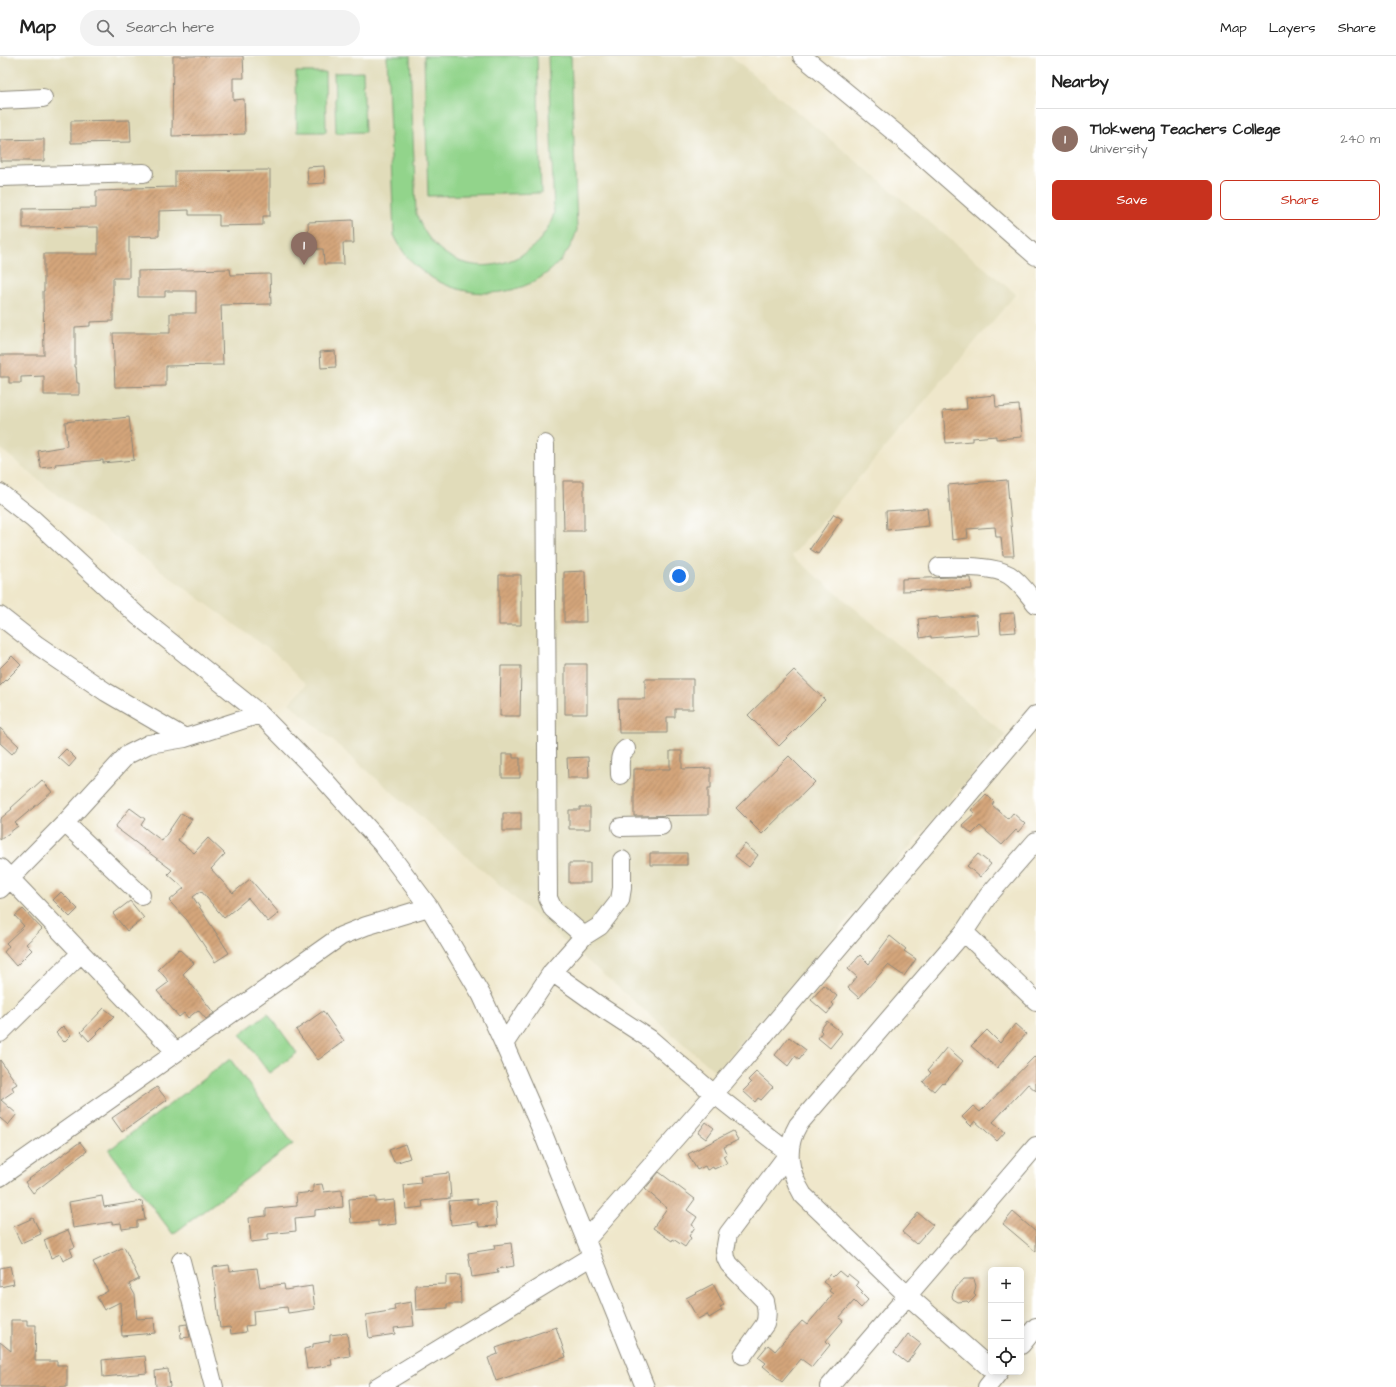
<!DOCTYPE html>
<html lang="en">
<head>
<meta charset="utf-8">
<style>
  body { margin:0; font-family:"Architects Daughter",sans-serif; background:#f2f2f2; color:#222 }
  .controls { position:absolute; right:12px; bottom:12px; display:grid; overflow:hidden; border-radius:6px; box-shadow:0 2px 10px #0003 }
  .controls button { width:36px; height:36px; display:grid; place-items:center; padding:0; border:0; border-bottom:1px solid #e0e0e0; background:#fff; color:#222; font:20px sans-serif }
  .you { position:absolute; left:679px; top:520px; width:14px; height:14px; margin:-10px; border:3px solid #fff; border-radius:50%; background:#1a73e8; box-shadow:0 0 0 6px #1a73e833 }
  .badge { display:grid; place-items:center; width:26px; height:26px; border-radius:50%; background:#c8321e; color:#fff; font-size:13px; font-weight:700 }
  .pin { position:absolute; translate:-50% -33px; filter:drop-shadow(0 1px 2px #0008) }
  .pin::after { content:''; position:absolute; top:21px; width:14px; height:12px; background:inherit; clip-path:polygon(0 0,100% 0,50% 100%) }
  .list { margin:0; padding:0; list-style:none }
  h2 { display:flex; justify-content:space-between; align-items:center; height:52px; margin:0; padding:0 16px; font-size:17px }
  h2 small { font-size:13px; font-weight:400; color:#767676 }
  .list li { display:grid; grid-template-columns:26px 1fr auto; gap:12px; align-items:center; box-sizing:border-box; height:60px; padding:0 16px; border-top:1px solid #e0e0e0 }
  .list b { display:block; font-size:15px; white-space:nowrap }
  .list p { margin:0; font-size:13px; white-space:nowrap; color:#767676 }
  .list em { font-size:13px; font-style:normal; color:#767676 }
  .actions { display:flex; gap:8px; padding:12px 16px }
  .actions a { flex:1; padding:9px 0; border:1px solid #c8321e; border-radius:6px; text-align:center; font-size:14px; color:#c8321e }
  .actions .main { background:#c8321e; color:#fff }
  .icon { flex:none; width:22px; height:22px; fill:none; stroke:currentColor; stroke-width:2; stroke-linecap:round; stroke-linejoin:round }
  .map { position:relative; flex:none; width:1036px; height:1331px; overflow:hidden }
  header { display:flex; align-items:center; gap:24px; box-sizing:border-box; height:56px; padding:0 20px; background:#fff; border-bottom:1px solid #e0e0e0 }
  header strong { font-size:19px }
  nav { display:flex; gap:22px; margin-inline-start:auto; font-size:14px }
  .search { width:280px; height:36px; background:#f2f2f2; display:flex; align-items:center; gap:10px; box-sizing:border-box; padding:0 14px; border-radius:22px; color:#767676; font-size:15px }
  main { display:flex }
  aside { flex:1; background:#fff }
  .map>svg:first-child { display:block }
  .built { fill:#e1dcba }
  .garden { fill:#92d48b; stroke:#5e805b }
  .building { fill:url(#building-hatch) }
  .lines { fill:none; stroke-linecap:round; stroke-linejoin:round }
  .minor-casing { stroke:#8d897b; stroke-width:20 }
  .minor { stroke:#fff; stroke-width:18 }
</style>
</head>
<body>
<header>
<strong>Map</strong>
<div class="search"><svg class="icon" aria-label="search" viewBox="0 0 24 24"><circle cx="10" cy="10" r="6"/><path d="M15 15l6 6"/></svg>Search here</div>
<nav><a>Map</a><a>Layers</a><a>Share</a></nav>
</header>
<main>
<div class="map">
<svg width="1036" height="1331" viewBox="0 0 1036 1331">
  <defs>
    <pattern id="building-hatch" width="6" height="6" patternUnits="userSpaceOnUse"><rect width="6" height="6" fill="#d4a67b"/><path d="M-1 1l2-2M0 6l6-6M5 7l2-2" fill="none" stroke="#ac8765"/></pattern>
  </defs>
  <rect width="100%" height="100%" fill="#fff"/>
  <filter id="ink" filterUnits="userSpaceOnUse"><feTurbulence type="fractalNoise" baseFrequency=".025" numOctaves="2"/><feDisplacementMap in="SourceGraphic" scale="8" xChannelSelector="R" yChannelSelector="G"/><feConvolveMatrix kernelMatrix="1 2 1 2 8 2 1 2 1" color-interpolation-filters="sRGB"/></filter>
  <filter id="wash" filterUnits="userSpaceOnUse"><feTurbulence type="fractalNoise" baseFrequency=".012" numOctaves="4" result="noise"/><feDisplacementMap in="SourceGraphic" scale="16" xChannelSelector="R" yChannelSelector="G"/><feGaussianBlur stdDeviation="0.9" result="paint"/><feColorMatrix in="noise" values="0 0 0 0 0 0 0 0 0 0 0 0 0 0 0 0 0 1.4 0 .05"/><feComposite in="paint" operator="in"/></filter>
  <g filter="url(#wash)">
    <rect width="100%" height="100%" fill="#efe7cb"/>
    <path class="built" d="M0 0H730L1016 238 792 500 1006 679 716 1016 289 647 306 629 278 600 52 435 0 392Z"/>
    <path class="garden" d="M387 0H410L416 157C422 174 431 188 446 198 485 225 542 202 554 157L548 0H571L577 174C575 180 573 186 570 191 538 245 463 251 417 211 407 203 400 191 394 179Z
      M424 0H537L541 137 428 140Z
      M296 16H325L326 76H297Z
      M363 16 365 76 336 77 334 17Z
      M268 957 297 997 269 1017 240 978Z
      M230 1003 293 1088 173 1178 109 1094Z"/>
    <g id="blocks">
      <path class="building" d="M173 0H243L244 22H233V44L244 43 245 78 172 80Z
        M130 64 131 86 71 87V65Z
        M44 83V105H0V84Z
        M324 110 325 127 308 128 307 111Z
        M270 114V160H263V169L219 170V159H189V154L159 155V180L129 181V222H113V265L90 266V270L75 271V311H76L77 327H79V339H44V320L21 321V327H9V321H0V299H44L43 235H44V198H98V171L23 172V153L96 152V135L132 134V132L175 131V115Z
        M353 164 354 187H343L344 208H324L323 193H311L310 189H309L308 166Z
        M230 213 231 219 270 218 271 248 221 249 223 309 166 310V330L115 331 113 277H170V257H196V235H165V241H138V215Z
        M335 295 336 311 321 312 320 296Z
        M995 339 996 351 1019 349 1022 381 996 383V380L972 382V385L946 387 943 355 967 353 966 342Z
        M129 361 134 404 103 407V404L55 408 56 410 41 412 38 395 67 390 65 366 82 364V366Z
        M1007 424 1014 500H1003L1001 481H996L995 471 967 473 968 482 952 484 948 429Z
        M563 425H584V475H564Z
        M927 452 929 470 887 474 886 455Z
        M834 458 842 463 818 498 810 493Z
        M585 515 586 566H564V516Z
        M499 519H521V569H499Z
        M951 521 971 522 972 533 902 535V523Z
        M1014 557 1016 576 1001 577 1000 558Z
        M976 559 978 578 931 582V580L920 582 918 563 938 561 939 563Z
        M12 600 21 609 0 630V612Z
        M565 608H587V658H565Z
        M501 610H521L520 660H500Z
        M794 614 825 644 779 690 748 659Z
        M645 623H693V653H675V661H667V677H619L618 643H645Z
        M0 672 19 690 12 698 0 687Z
        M66 693 76 703 69 711 58 701Z
        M670 695H682V713L711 712V732H708V759L634 760V713H670Z
        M502 698H513V702H520V722H502Z
        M789 700 815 726 762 778 736 752Z
        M588 701 589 722H568L567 702Z
        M42 724 52 736 15 767 18 770 0 784V763L12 753 11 752Z
        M986 738 994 746 992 749 1008 763 1013 757 1025 768 1018 776 1016 774 1002 789 980 770 972 778 962 769 975 757 971 754Z
        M580 751H590V773H569V754H580Z
        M130 752 145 763 141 769 162 785 181 757 192 763 178 784 194 797 208 782 225 798 211 813 233 837 250 823 279 857 268 866 248 842 224 862 201 835 193 841 229 897 215 906 187 864 169 845 184 832 168 818 172 814 115 771Z
        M503 757H521V775H503Z
        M745 788 758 799 749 811 735 800Z
        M650 797H687V809H650Z
        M978 798 991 808 980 821 967 810Z
        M569 807H590V827H569Z
        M61 836 78 853 70 861 53 844Z
        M130 845 144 862 127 875 113 858Z
        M23 853 42 873 26 888 32 894 16 910 4 896 9 890 6 887 24 870 15 860Z
        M890 880 906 893 904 895 916 903 904 920 888 909 859 942 848 932 857 921 848 913 860 899 869 908Z
        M179 893 194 907 183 918 214 957 206 963 198 954 188 962 184 957 179 961 157 935 169 926 158 913Z
        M824 929 837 940 832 947 834 949 827 958 811 944Z
        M104 952 114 960 89 985 81 976Z
        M323 955 344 985 318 1004 296 974Z
        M827 965 842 977 830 992 818 982 822 976 820 974Z
        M1015 968 1026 978 997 1012 971 990 987 974 1000 987Z
        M63 970 71 979 64 986 56 977Z
        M789 981 806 994 799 1003 795 1000 788 1010 775 999Z
        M947 991 963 1005 944 1028 942 1026 934 1035 923 1026 931 1017 928 1014Z
        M1036 999V1035L1028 1028 993 1066 1005 1076 997 1085 975 1065 971 1070 962 1061 973 1050 980 1056Z
        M0 1004 17 1028 12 1031 14 1035 1 1044 17 1058 8 1069 0 1062Z
        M756 1016 773 1031 761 1044 758 1042 755 1046 743 1035 751 1027 748 1024Z
        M157 1031 167 1044 122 1076 112 1062Z
        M706 1066 714 1072 706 1083 698 1077Z
        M733 1075 738 1084 724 1091 727 1098 723 1100 727 1107 714 1113 713 1111 707 1114 705 1110 697 1114 688 1098Z
        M80 1086 87 1095 33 1137 25 1126Z
        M405 1088 410 1102 398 1106H394L389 1094Z
        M659 1116 695 1143 687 1154 697 1161 692 1169 695 1171 689 1180 691 1182 685 1191 673 1183 672 1185 653 1172 667 1152 645 1133Z
        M449 1117 451 1142 422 1145 423 1151 406 1153 404 1129 421 1127 420 1120Z
        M322 1128 324 1136 342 1134 343 1151 315 1154V1160L295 1162 296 1175 268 1178V1184L251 1186 249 1162 266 1160V1153L297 1150 296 1138 313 1136V1129Z
        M102 1140 104 1151 142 1145 145 1164 137 1165V1171L122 1173 121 1167 112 1168V1166L73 1172 69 1146Z
        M376 1141V1146L394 1144 396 1168 378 1170V1165L351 1167 349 1143Z
        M477 1143V1148L495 1146 497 1170 479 1171 478 1166 451 1169 449 1145Z
        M1013 1156 1036 1176V1196L1003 1168Z
        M918 1157 933 1169 916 1188 902 1176Z
        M33 1162 41 1178 21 1187 13 1171Z
        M68 1174 75 1191 70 1193 73 1200 63 1205 60 1198 51 1202 44 1184Z
        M511 1187 514 1210 497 1213 498 1217 472 1221 468 1197 495 1193 494 1189Z
        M124 1191 139 1223 129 1228 135 1239 137 1263 154 1262 155 1277 122 1280 120 1246 104 1254 97 1241 108 1235 93 1206Z
        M229 1209 230 1215 257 1212 260 1231 284 1228 285 1234 312 1230 315 1253 288 1257 287 1251 253 1255 254 1269 245 1270 246 1276 231 1278 230 1271 220 1272 213 1211Z
        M10 1210 14 1228 0 1231V1212Z
        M839 1215 846 1221 848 1218 858 1226 856 1229 863 1236 861 1237 868 1244 861 1252 854 1245 839 1262 843 1265 826 1285 830 1289 812 1311 801 1303 782 1326 763 1310 766 1307 758 1301 768 1289 775 1295 802 1265 807 1269 833 1238 829 1235 831 1232 823 1226 830 1218 833 1221Z
        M460 1219 461 1248H447V1252L416 1254 415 1229 446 1228V1220Z
        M964 1223H974L976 1230 974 1238 976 1240 969 1247 967 1245 958 1246 953 1243 952 1240 954 1234Z
        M713 1228 724 1249 720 1251 722 1254 709 1262 707 1258 698 1263 686 1242Z
        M411 1246 414 1270 394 1272 395 1278 369 1282 366 1259 395 1254 394 1249Z
        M11 1264H27V1269H36L35 1305H57V1309H67V1331H0V1286L11 1295Z
        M187 1268 190 1281 181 1282 180 1269Z
        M556 1271 566 1301 496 1325 488 1302 498 1298 496 1292Z
        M347 1277 350 1300 331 1303 332 1309 307 1313 304 1293 313 1291V1288L330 1285V1279Z
        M908 1278 921 1288 907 1307 894 1297Z
        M145 1300 147 1317 103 1321 102 1304Z
        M168 1313 170 1331H156L155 1315Z"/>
    </g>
  </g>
  <g filter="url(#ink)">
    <use href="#blocks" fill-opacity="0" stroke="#8d897b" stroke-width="1"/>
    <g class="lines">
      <g class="minor-casing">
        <path id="minor" d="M802 0 898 79 1036 200
          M0 44 43 42
          M0 121 144 117
          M545 388 548 842 553 853 584 880
          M0 437 33 463 138 560 260 658 319 718 382 788 429 851 482 940 504 988 542 1075 645 1331
          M939 511C957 511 993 509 1009 519 1020 526 1028 538 1036 548
          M0 560 37 589 106 636 185 682
          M620 719C620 709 618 699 626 693
          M65 767 141 839
          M621 771 661 770
          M0 812 176 996
          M0 833 65 767 127 699 149 688 185 682 260 658
          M964 876 1036 945
          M552 916 604 953 650 983 714 1038 789 1097 728 1178 725 1195 726 1202 729 1208 765 1245C767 1253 768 1260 765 1268L743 1299
          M0 977 81 897
          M504 988 552 916 584 880 600 870 620 844 622 832V804
          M0 1121 341 880 366 870 429 851
          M586 1184 714 1038 1036 659
          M181 1205 214 1331
          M1021 1289 1036 1271
          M991 1313 907 1239 803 1139C789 1116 784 1093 798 1069L964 876 988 840 1036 785
          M377 1331 592 1200
          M829 1331 1036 1090
          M987 1331 999 1316"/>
      </g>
      <use href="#minor" class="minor"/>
    </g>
  </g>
</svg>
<div class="controls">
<button>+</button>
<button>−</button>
<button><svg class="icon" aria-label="locate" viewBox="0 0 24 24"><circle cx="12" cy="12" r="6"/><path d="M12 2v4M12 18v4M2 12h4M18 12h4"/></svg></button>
</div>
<div class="you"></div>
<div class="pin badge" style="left:304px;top:209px;background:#8d6e63">1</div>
</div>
<aside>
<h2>Nearby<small></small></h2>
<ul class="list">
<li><span class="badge" style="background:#8d6e63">1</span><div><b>Tlokweng Teachers College</b><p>University</p></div><em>240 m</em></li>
</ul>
<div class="actions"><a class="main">Save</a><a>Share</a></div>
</aside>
</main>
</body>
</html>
